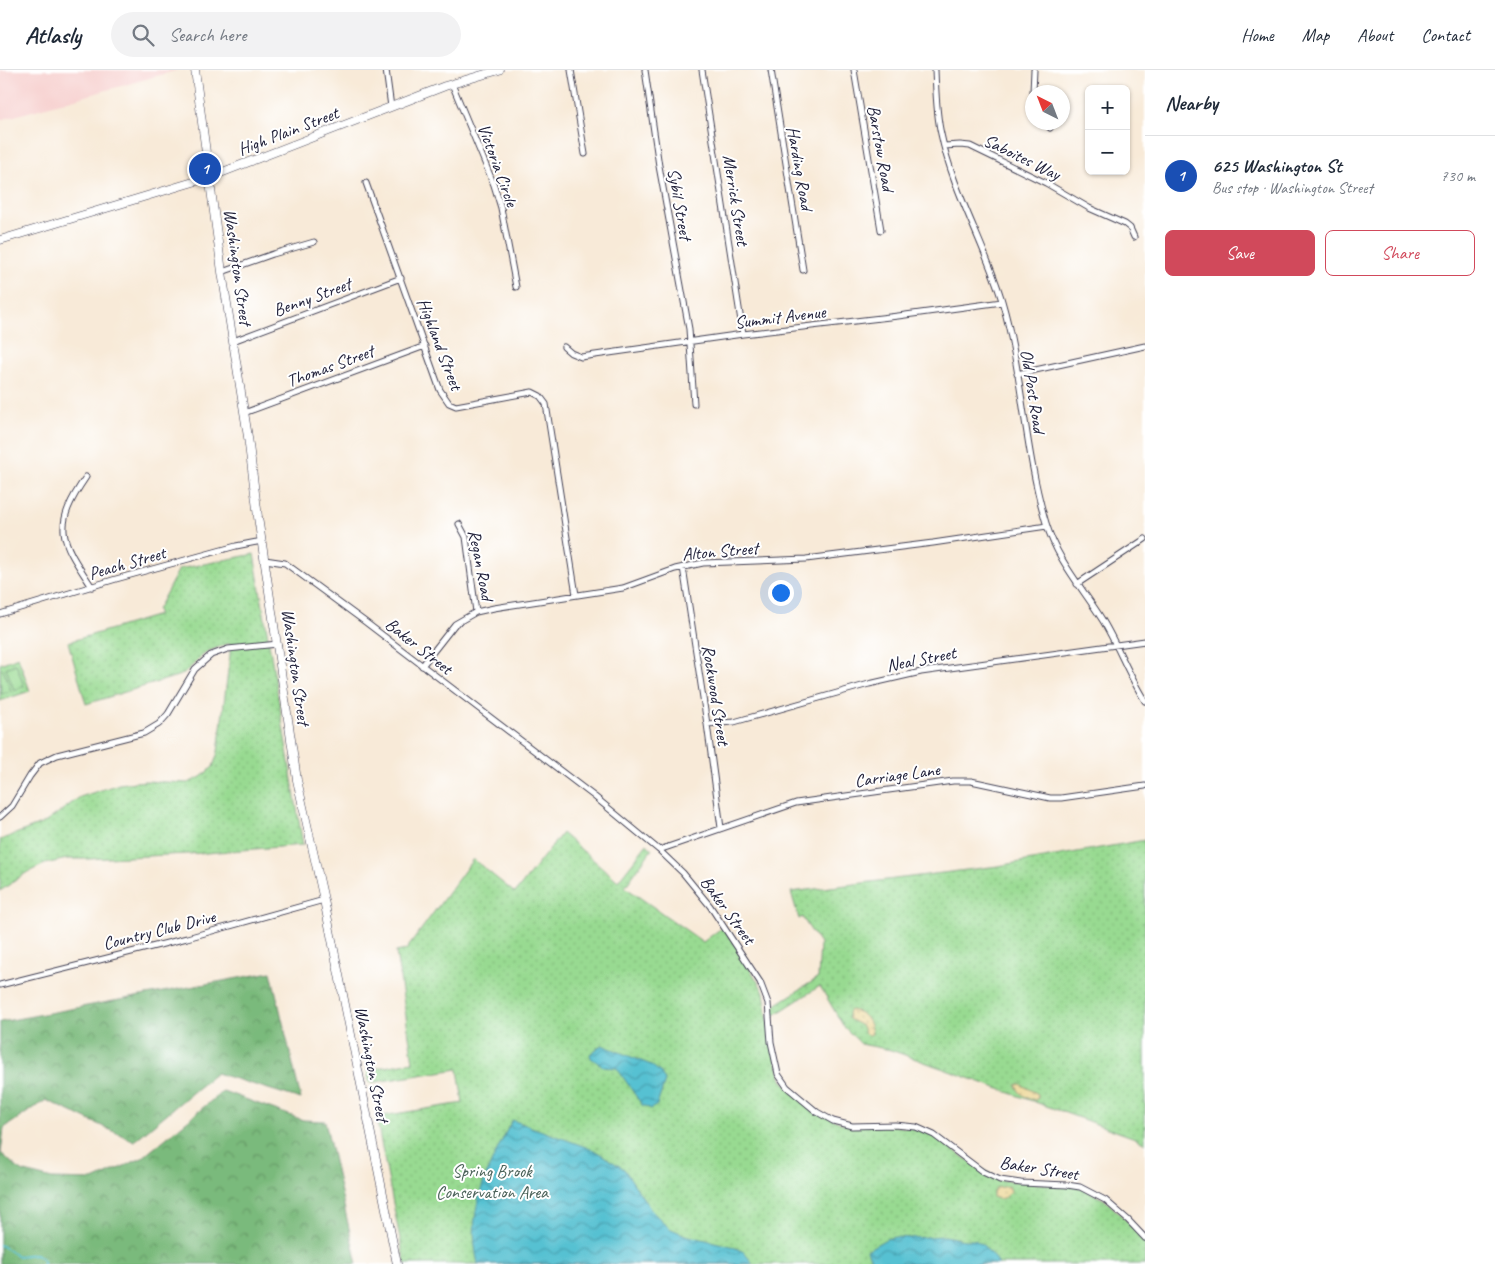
<!DOCTYPE html>
<html lang="en">
<head>
<meta charset="utf-8">
<style>
  body { margin:0; font-family:Caveat,sans-serif; background:#f2f2f3; color:#1f2937 }
  .controls { position:absolute; right:15px; top:15px; display:grid; overflow:hidden; border-radius:8px; box-shadow:0 1px 4px #0004 }
  .controls button { width:45px; height:45px; display:grid; place-items:center; padding:0; border:0; border-bottom:1px solid #e0e1e3; background:#fff; color:#1f2937; font:25px sans-serif }
  .compass { position:absolute; left:1025px; top:15px; width:45px; height:45px; border-radius:50%; background:#fff; box-shadow:0 1px 4px #0004; rotate:318deg }
  .you { position:absolute; left:780px; top:522px; width:18px; height:18px; margin:-12px; border:4px solid #fff; border-radius:50%; background:#1a73e8; box-shadow:0 0 0 8px #1a73e833 }
  .badge { display:grid; place-items:center; width:32px; height:32px; border-radius:50%; background:#d1495b; color:#fff; font-size:16px; font-weight:700 }
  .pin { position:absolute; translate:-50% -50%; border:2px solid #fff; box-shadow:0 1px 5px #0006 }
  .list { margin:0; padding:0; list-style:none }
  h2 { display:flex; justify-content:space-between; align-items:center; height:65px; margin:0; padding:0 20px; font-size:21px }
  h2 small { font-size:16px; font-weight:400; color:#747a83 }
  .list li { display:grid; grid-template-columns:32px 1fr auto; gap:15px; align-items:center; box-sizing:border-box; height:80px; padding:0 20px; border-top:1px solid #e0e1e3 }
  .list b { display:block; font-size:19px; white-space:nowrap }
  .list p { margin:0; font-size:16px; white-space:nowrap; color:#747a83 }
  .list em { font-size:16px; font-style:normal; color:#747a83 }
  .actions { display:flex; gap:10px; padding:15px 20px }
  .actions a { flex:1; padding:11px 0; border:1px solid #d1495b; border-radius:8px; text-align:center; font-size:18px; color:#d1495b }
  .actions .main { background:#d1495b; color:#fff }
  .icon { flex:none; width:28px; height:28px; fill:none; stroke:currentColor; stroke-width:2; stroke-linecap:round; stroke-linejoin:round }
  .map { position:relative; flex:none; width:1145px; height:1194px; overflow:hidden }
  header { display:flex; align-items:center; gap:30px; box-sizing:border-box; height:70px; padding:0 25px; background:#fff; border-bottom:1px solid #e0e1e3 }
  header strong { font-size:24px }
  nav { display:flex; gap:28px; margin-inline-start:auto; font-size:18px }
  .search { width:350px; height:45px; background:#f2f2f3; display:flex; align-items:center; gap:12px; box-sizing:border-box; padding:0 18px; border-radius:28px; color:#747a83; font-size:19px }
  main { display:flex }
  aside { flex:1; background:#fff }
  .map>svg:first-child { display:block }
  .built { fill:#f7d0cf }
  .grass { fill:url(#grass-dots); stroke:#5d7e66 }
  .forest { fill:url(#forest-crowns); stroke:#4e6e5b }
  .sand { fill:url(#sand-dots); stroke:#887e6c }
  .pitch { fill:#98da91; stroke:#5d7e66 }
  .water { fill:url(#water-waves); stroke:#3c7286 }
  .lines { fill:none; stroke-linecap:round; stroke-linejoin:round }
  .stream { stroke:#56c1d2; stroke-width:2 }
  .minor-casing { stroke:#424053; stroke-width:7 }
  .secondary-casing { stroke:#424053; stroke-width:9 }
  .minor { stroke:#fff; stroke-width:5 }
  .secondary { stroke:#fff; stroke-width:8 }
  .labels { text-anchor:middle; stroke-width:4; stroke-linejoin:round; paint-order:stroke }
  .street-label { font-size:18px; fill:#22223b; stroke:#fff }
  .park-label { font-size:18px; fill:#4b6259; stroke:#fff }
</style>
</head>
<body>
<header>
<strong>Atlasly</strong>
<div class="search"><svg class="icon" aria-label="search" viewBox="0 0 24 24"><circle cx="10" cy="10" r="6"/><path d="M15 15l6 6"/></svg>Search here</div>
<nav><a>Home</a><a>Map</a><a>About</a><a>Contact</a></nav>
</header>
<main>
<div class="map">
<svg width="1145" height="1194" viewBox="0 0 1145 1194">
  <defs>
    <pattern id="grass-dots" width="8" height="8" patternUnits="userSpaceOnUse" patternTransform="scale(1.25)"><rect width="8" height="8" fill="#98da91"/><path d="M2 2h.1M6 6h.1" fill="none" stroke="#83bb7e" stroke-width="1.8" stroke-linecap="round"/></pattern>
    <pattern id="forest-crowns" width="20" height="18" patternUnits="userSpaceOnUse" patternTransform="scale(1.25)"><rect width="20" height="18" fill="#7aba7b"/><path d="M2 6a3 3 0 1 1 6 0M12 15a3 3 0 1 1 6 0" fill="none" stroke="#649766"/></pattern>
    <pattern id="sand-dots" width="8" height="8" patternUnits="userSpaceOnUse" patternTransform="scale(1.25)"><rect width="8" height="8" fill="#eeda9e"/><path d="M2 2h.1M6 6h.1" fill="none" stroke="#ccbb89" stroke-width="1.8" stroke-linecap="round"/></pattern>
    <pattern id="water-waves" width="16" height="10" patternUnits="userSpaceOnUse" patternTransform="scale(1.25)"><rect width="16" height="10" fill="#56c1d2"/><path d="M0 5q4-4 8 0t8 0" fill="none" stroke="#479cac"/></pattern>
  </defs>
  <rect width="100%" height="100%" fill="#fff"/>
  <filter id="ink" filterUnits="userSpaceOnUse"><feTurbulence type="fractalNoise" baseFrequency=".02" numOctaves="2"/><feDisplacementMap in="SourceGraphic" scale="10" xChannelSelector="R" yChannelSelector="G"/><feConvolveMatrix kernelMatrix="1 2 1 2 8 2 1 2 1" color-interpolation-filters="sRGB"/></filter>
  <filter id="wash" filterUnits="userSpaceOnUse"><feTurbulence type="fractalNoise" baseFrequency=".0096" numOctaves="4" result="noise"/><feDisplacementMap in="SourceGraphic" scale="20" xChannelSelector="R" yChannelSelector="G"/><feGaussianBlur stdDeviation="1.12" result="paint"/><feColorMatrix in="noise" values="0 0 0 0 0 0 0 0 0 0 0 0 0 0 0 0 0 1.4 0 .05"/><feComposite in="paint" operator="in"/></filter>
  <g filter="url(#wash)">
    <rect width="100%" height="100%" fill="#f8ead8"/>
    <path class="built" d="M0 0H178L0 50Z"/>
    <path class="grass" d="M254 484 303 775 206 783 88 789H67L45 794 26 803 0 821V770L46 752 80 727 119 714 145 711 188 713 201 707 213 697 218 682 230 584V573L206 582 184 604 86 634 68 572 159 545 157 540 179 499Z
      M18 587 30 621 0 631V594Z
      M562 763 618 811 647 774 652 779 625 817 703 872 724 856 764 922 771 972 782 1010 817 1042 843 1054 886 1055 925 1060 963 1087 1000 1110 1080 1117 1105 1130 1145 1168V1194H405L376 1047 463 1033 458 999 369 1013 367 1000 413 992 396 882 406 880 473 789 515 823Z
      M1145 770V1074L1135 1068 891 980 861 974 844 957 820 916 773 946 772 937 818 908 820 874 802 847 799 849 791 822 998 796Z"/>
    <path class="forest" d="M271 902 301 1029 216 1003 134 1071 46 1030 4 1058 1 1083 21 1101 52 1109 93 1110 142 1088 223 1021 303 1050 325 1051 357 1194H0V952Z"/>
    <path class="sand" d="M850 940C863 941 871 951 872 964L869 965 865 964 862 956 849 949 848 943Z
      M1020 1014 1038 1024V1028L1035 1030C1025 1027 1020 1025 1016 1015Z
      M1008 1116 1010 1121 1006 1127 999 1129 993 1127V1122L996 1118Z"/>
    <path class="pitch" d="M16 594 24 616 14 620 6 598Z
      M3 599 11 621 1 624 0 600Z"/>
    <path class="water" d="M602 975 651 995 661 1003 665 1011 657 1035 651 1039 642 1035 617 998 604 997 591 988 590 984Z
      M512 1050 594 1080 624 1099 651 1140 669 1158 685 1165 731 1176 744 1182 753 1194H478C465 1138 488 1099 512 1050Z
      M945 1166 964 1170H975L983 1175 999 1194H873L867 1180 886 1169 895 1167 910 1168Z"/>
    <g class="lines">
      <path class="stream" d="M0 1175 18 1186 36 1184 43 1189V1194"/>
    </g>
  </g>
  <g filter="url(#ink)">
    <g class="lines">
      <g class="minor-casing">
        <path id="minor" d="M386 0 391 37
          M571 0 585 84
          M645 0 659 96 689 259 694 334
          M702 0 743 264
          M771 0 803 200
          M854 0 881 160
          M935 0C936 21 936 43 941 64 953 122 985 174 1002 231 1023 303 1024 380 1046 453 1058 492 1082 517 1103 551 1118 576 1129 606 1145 631
          M452 14 494 115 501 138 516 217
          M1033 22 1034 0
          M1045 52 1050 58
          M944 76 960 75 970 76 1046 113 1089 138 1125 154 1130 158 1134 167
          M366 113 440 320 449 333 456 336 532 322 540 326 546 334 576 525
          M222 202 273 184 314 172
          M233 271 401 208
          M564 277 571 283 581 287 743 264 898 246 1002 232
          M1017 304 1145 276
          M244 343 425 276
          M86 407C51 458 61 470 92 517
          M459 454 466 467 476 542
          M265 490 285 493 364 551 595 727 659 780 683 803 710 836 760 912 768 933 771 972 778 1004 787 1017 817 1042 833 1051 852 1056 895 1055 916 1057 934 1065 983 1102 1000 1110 1021 1113 1067 1115 1080 1117 1105 1130 1128 1150 1145 1168
          M683 497 707 654 721 758
          M1077 514 1145 469
          M0 544 116 509 236 476 262 471
          M422 596 455 554 476 542 494 538 623 518 675 499 703 493 806 489 933 473 1047 456
          M707 654 734 652 869 614 921 602 1145 571
          M0 747 12 736 30 706 40 693 57 685 144 663 159 654 168 644 195 599 211 585 228 579 278 574
          M659 780 796 733 953 711H971L1050 728H1061L1145 716
          M0 915 187 868 324 830"/>
      </g>
      <g class="secondary-casing">
        <path id="secondary" d="M195 0 222 202 248 367 258 447 297 710 324 830 397 1194
          M0 170 210 107 445 16 499 0"/>
      </g>
      <use href="#minor" class="minor"/>
      <use href="#secondary" class="secondary"/>
    </g>
  </g>
  <g class="labels">
    <g class="street-label">
      <text transform="translate(288 61) rotate(-21)" y="6">High Plain Street</text>
      <text transform="translate(881 78) rotate(80)" y="6">Barstow Road</text>
      <text transform="translate(1022 87) rotate(26)" y="6">Saboites Way</text>
      <text transform="translate(498 95) rotate(70)" y="6">Victoria Circle</text>
      <text transform="translate(800 98) rotate(80)" y="6">Harding Road</text>
      <text transform="translate(736 130) rotate(81)" y="6">Merrick Street</text>
      <text transform="translate(680 134) rotate(80)" y="6">Sybil Street</text>
      <text transform="translate(238 197) rotate(82)" y="6">Washington Street</text>
      <text transform="translate(312 227) rotate(-20)" y="6">Benny Street</text>
      <text transform="translate(780 247) rotate(-7)" y="6">Summit Avenue</text>
      <text transform="translate(440 274) rotate(69)" y="6">Highland Street</text>
      <text transform="translate(330 296) rotate(-20)" y="6">Thomas Street</text>
      <text transform="translate(1033 321) rotate(81)" y="6">Old Post Road</text>
      <text transform="translate(720 481) rotate(-5)" y="6">Alton Street</text>
      <text transform="translate(127 493) rotate(-16)" y="6">Peach Street</text>
      <text transform="translate(481 495) rotate(79)" y="6">Regan Road</text>
      <text transform="translate(419 576) rotate(38)" y="6">Baker Street</text>
      <text transform="translate(921 589) rotate(-11)" y="6">Neal Street</text>
      <text transform="translate(296 597) rotate(82)" y="6">Washington Street</text>
      <text transform="translate(716 625) rotate(81)" y="6">Rockwood Street</text>
      <text transform="translate(897 705) rotate(-8)" y="6">Carriage Lane</text>
      <text transform="translate(728 840) rotate(54)" y="6">Baker Street</text>
      <text transform="translate(159 860) rotate(-14)" y="6">Country Club Drive</text>
      <text transform="translate(372 994) rotate(79)" y="6">Washington Street</text>
      <text transform="translate(1039 1098) rotate(9)" y="6">Baker Street</text>
    </g>
    <g class="park-label">
      <text x="492" y="1107">Spring Brook<tspan x="492" dy="21">Conservation Area</tspan></text>
    </g>
  </g>
</svg>
<div class="controls">
<button>+</button>
<button>−</button>
</div>
<svg class="compass" viewBox="-18 -18 36 36"><path d="M0-13l5 13h-10z" fill="#e53935"/><path d="M0 13l5-13h-10z" fill="#747a83"/></svg>
<div class="you"></div>
<div class="pin badge" style="left:205px;top:99px;background:#1a4fb4">1</div>
</div>
<aside>
<h2>Nearby<small></small></h2>
<ul class="list">
<li><span class="badge" style="background:#1a4fb4">1</span><div><b>625 Washington St</b><p>Bus stop · Washington Street</p></div><em>730 m</em></li>
</ul>
<div class="actions"><a class="main">Save</a><a>Share</a></div>
</aside>
</main>
</body>
</html>
